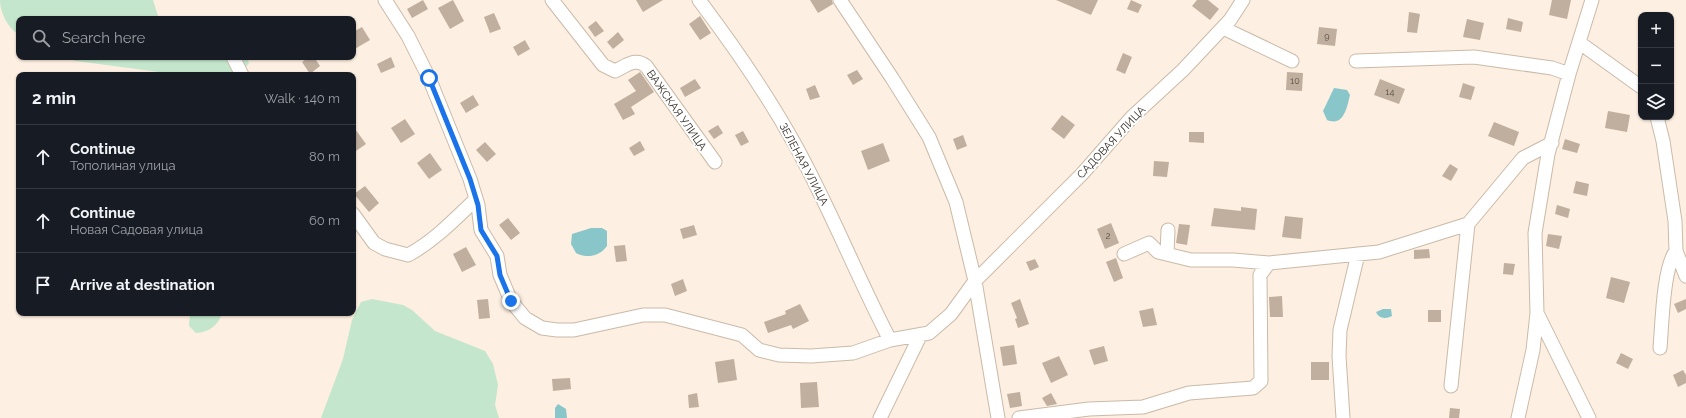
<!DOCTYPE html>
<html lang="en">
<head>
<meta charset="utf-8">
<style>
  body { margin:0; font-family:Raleway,sans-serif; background:#20242c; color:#f1f3f6 }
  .controls { position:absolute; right:12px; top:12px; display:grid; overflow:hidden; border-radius:8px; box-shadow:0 1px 3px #0004 }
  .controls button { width:36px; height:36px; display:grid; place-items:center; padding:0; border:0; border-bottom:1px solid #363941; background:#171b24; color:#f1f3f6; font:20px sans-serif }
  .stop { position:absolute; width:12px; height:12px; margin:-9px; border:3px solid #1a73e8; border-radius:50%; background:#fff }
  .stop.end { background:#1a73e8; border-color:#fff; box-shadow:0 1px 4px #0008 }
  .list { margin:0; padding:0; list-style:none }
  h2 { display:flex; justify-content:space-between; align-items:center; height:52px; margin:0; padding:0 16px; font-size:17px }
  h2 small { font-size:13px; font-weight:400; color:#9ea1a6 }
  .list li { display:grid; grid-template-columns:26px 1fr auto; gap:12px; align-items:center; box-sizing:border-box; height:64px; padding:0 16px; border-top:1px solid #363941 }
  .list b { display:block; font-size:15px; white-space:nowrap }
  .list p { margin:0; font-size:13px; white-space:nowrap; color:#9ea1a6 }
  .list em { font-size:13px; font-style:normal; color:#9ea1a6 }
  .icon { flex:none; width:22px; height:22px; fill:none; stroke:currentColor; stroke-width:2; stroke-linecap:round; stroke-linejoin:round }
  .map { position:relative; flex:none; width:1686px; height:418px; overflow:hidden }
  .search { position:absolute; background:#171b24; box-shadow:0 1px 3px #0004; left:16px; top:16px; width:340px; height:44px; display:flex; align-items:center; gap:10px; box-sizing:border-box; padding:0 14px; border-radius:8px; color:#9ea1a6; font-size:15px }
  .panel { position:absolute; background:#171b24; box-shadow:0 1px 3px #0004; left:16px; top:72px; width:340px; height:244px; border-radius:8px }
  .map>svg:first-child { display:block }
  .green { fill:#c4e6cc }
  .water { fill:#89c6c9 }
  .building { fill:#c0af9f }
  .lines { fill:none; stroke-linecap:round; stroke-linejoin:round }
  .minor-casing { stroke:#cabaa9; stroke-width:15 }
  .minor { stroke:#fff; stroke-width:13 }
  .route { stroke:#1a73e8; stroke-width:5 }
  .labels { text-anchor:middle; stroke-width:4; stroke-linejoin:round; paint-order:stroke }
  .number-label { font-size:9px; fill:#554c43 }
  .street-label { font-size:11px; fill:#312b24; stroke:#fff }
</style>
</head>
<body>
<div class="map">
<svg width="1686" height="418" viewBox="0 0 1686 418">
  <rect width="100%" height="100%" fill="#fdefe1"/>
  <path class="green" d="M0 0H153L159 19H19V35C8 28 0 13 0 0Z
    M62 57H247L249 63 240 75H182L76 61Z
    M372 299 403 305 412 310 435 331 485 351 493 364 498 385 495 405 499 418H321L343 359 352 320 361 302Z
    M190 313H222C218 326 209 332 196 333L189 326Z"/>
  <path class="water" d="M1334 88 1347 90 1350 95C1347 107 1344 127 1327 120L1323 111Z
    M591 228H602L607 231V246C600 256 587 259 576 253L571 244 572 234Z
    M1383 309H1391L1392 316C1386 319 1379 319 1376 312Z
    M558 404 566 409 567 418H555V408Z"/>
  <path class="building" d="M423 0 428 9 412 18 407 9Z
    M453 0 464 21 450 29 438 8Z
    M636 0H663L643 12Z
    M810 0H832L833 4 818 13Z
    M1056 0H1098L1091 15Z
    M1131 0 1142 5 1138 13 1127 9Z
    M1197 0H1208L1219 9 1210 20 1192 6Z
    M1552 0H1571L1567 19 1549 15Z
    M1409 12 1420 14 1417 33 1407 32Z
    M494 13 501 29 490 33 484 17Z
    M700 16 711 33 700 40 689 24Z
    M1508 18 1523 22 1521 32 1506 29Z
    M1467 19 1484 23 1480 40 1463 37Z
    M596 21 604 31 595 37 588 27Z
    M362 27 370 40 353 50V32Z
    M1319 27 1337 29 1335 46 1317 44Z
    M618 32 624 40 613 49 607 42Z
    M525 40 530 49 518 56 513 47Z
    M1123 53 1132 57 1125 74 1116 70Z
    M309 57H314L320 66 310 74 302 62Z
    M391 57 395 67 381 73 377 64Z
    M857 70 863 79 853 85 847 75Z
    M640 72 654 92 631 107 635 114 623 120 614 104 636 91 628 80Z
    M1287 72 1303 73 1302 91 1286 90Z
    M695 79 701 88 685 97 680 88Z
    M1380 79 1405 89 1399 104 1374 95Z
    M1463 83 1475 87 1471 100 1459 97Z
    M815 85 820 97 810 100 806 89Z
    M473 95 479 105 466 113 460 103Z
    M1608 111 1630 115 1627 132 1605 128Z
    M1062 115 1075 125 1064 139 1051 129Z
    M405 119 415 134 401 143 391 128Z
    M1494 122 1519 132 1514 146 1488 136Z
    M718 125 723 133 714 139 708 131Z
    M353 126 366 144 353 153Z
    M743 131 749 142 741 146 735 135Z
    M1189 132H1204V143L1189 142Z
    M963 135 967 146 957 150 953 139Z
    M1565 139 1580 144 1577 153 1562 149Z
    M640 141 645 150 634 156 629 148Z
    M485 142 496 154 487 162 476 150Z
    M883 143 890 161 868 170 861 151Z
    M430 153 442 170 429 179 417 163Z
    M1154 161 1169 162 1167 177 1153 176Z
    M1450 164 1458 169 1451 181 1442 176Z
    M1576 181 1589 184 1587 196 1573 193Z
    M365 186 379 203 369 212 354 194Z
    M1557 205 1570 209 1568 218 1555 214Z
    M1241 207 1257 209 1255 230 1211 226 1214 208 1241 211Z
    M1285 216 1303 218 1301 239 1282 237Z
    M508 218 520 233 511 240 499 225Z
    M1111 223 1119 243 1105 249 1097 229Z
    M1179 224 1190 225 1187 245 1176 243Z
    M694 225 697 235 683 239 680 229Z
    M1548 234 1562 236 1559 249 1546 246Z
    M625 245 627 261 616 262 614 246Z
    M466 247 476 265 462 272 453 254Z
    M1429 249 1430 258 1414 259V250Z
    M1116 258 1123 278 1114 282 1106 262Z
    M1035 259 1039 267 1030 271 1026 262Z
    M1504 263 1515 264 1513 275 1503 274Z
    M1611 277 1630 282 1624 303 1606 298Z
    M683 279 687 291 675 296 671 284Z
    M1282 296 1283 317H1270L1269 297Z
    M488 299 490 318 479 319 477 300Z
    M1020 299 1029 324 1018 328 1015 319 1017 318 1011 303Z
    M1686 299V309L1678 313 1674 304Z
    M800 304 809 321 793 329 791 325 768 333 764 322 786 314 785 311Z
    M1153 308 1157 325 1143 327 1139 311Z
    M1428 310H1441V322H1428Z
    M1014 345 1017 364 1003 366 1000 347Z
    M1104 346 1108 361 1094 365 1089 350Z
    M1621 353 1633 359 1628 369 1616 363Z
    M1059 356 1068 375 1051 383 1042 363Z
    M734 359 737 380 718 383 715 362Z
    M1311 362H1329V380H1311Z
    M1683 370 1686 375V383L1678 387 1673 375Z
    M570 378 571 389 553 391 552 379Z
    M817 382 819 407 801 408 800 383Z
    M1020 392 1022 406 1010 408 1007 394Z
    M697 393 699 407 689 408 688 395Z
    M1051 393 1057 404 1047 406 1042 398Z
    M1450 408 1460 409 1459 418H1449Z"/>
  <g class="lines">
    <g class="minor-casing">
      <path id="minor" d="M385 0 408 36 429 78 470 179 478 205 481 230 497 256 500 275 511 301 525 318 542 328 557 330H574L643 315H665L742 335 759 350 779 355 811 356 853 353 890 340 929 333 951 314 975 281 1082 174 1132 117 1183 70 1230 20 1243 0
        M552 0 603 65 615 71C626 66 635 57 646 66L715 162
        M699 0C733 45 765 91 793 141 829 205 856 275 890 340
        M840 0 892 78 929 137 956 202 975 281 998 418
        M1223 28 1292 61
        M1580 43 1641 87
        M233 57 242 75
        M1356 61 1474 57 1552 68 1569 74
        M1657 117 1663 141 1675 221 1676 251 1686 276
        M353 214 374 243 385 249 408 255C434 241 454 220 476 199
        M1124 254 1149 243 1158 252 1191 260H1233L1269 263 1379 252 1468 224 1523 158 1552 143
        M1167 254 1168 230
        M1660 348C1662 326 1663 267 1676 251
        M1451 386 1468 224
        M880 418 920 336
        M1019 418 1089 409 1143 407 1189 393 1253 388 1261 381 1260 275 1269 263
        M1343 418 1339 356 1340 330 1358 254
        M1518 418 1533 350 1537 313
        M1589 418 1537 313 1535 233 1548 154 1569 74 1592 0"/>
    </g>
    <use href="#minor" class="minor"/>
  </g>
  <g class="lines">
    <path class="route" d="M429 78 470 179 478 205 481 230 497 256 500 275 511 301"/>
  </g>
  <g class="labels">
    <g class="number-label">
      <text x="1327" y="39">9</text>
      <text x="1295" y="84">10</text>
      <text x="1390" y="95">14</text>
      <text x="1108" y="239">2</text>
    </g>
    <g class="street-label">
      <text transform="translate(677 110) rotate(55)" y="4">ВАЖСКАЯ УЛИЦА</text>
      <text transform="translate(1111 142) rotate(-47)" y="4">САДОВАЯ УЛИЦА</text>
      <text transform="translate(804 164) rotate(62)" y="4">ЗЕЛЕНАЯ УЛИЦА</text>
    </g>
  </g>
</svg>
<div class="controls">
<button>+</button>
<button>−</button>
<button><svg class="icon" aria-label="layers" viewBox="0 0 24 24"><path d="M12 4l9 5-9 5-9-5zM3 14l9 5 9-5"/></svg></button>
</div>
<div class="stop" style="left:429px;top:78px"></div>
<div class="stop end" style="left:511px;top:301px"></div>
<div class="search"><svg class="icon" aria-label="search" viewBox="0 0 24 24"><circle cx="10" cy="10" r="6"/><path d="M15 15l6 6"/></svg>Search here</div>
<section class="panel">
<h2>2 min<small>Walk · 140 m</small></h2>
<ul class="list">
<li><svg class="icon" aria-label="ahead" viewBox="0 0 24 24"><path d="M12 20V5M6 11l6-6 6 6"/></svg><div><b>Continue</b><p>Тополиная улица</p></div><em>80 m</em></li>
<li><svg class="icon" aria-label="ahead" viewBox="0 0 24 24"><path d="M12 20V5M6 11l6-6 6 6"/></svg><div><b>Continue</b><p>Новая Садовая улица</p></div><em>60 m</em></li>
<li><svg class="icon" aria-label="arrive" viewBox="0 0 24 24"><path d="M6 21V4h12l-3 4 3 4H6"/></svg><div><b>Arrive at destination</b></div></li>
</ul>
</section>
</div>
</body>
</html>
